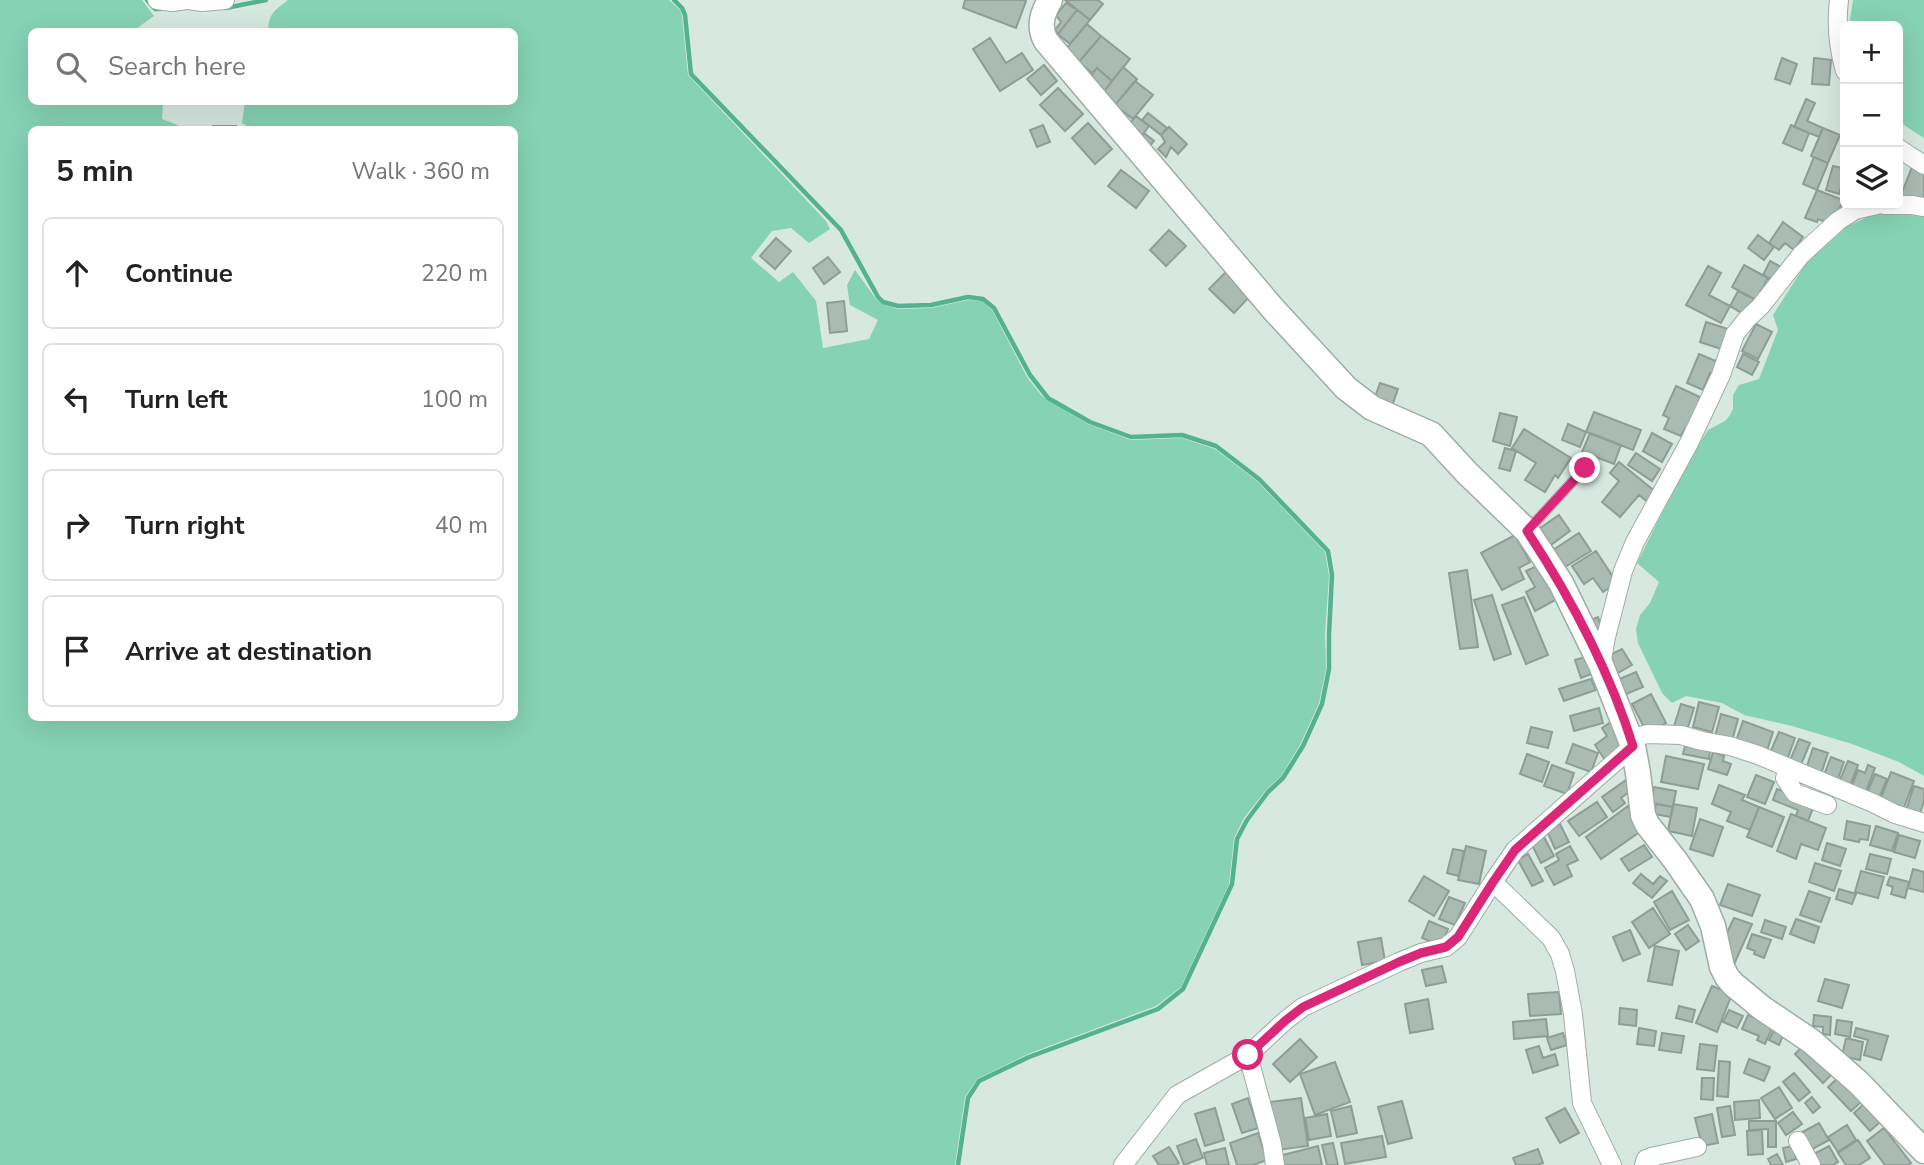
<!DOCTYPE html>
<html lang="en">
<head>
<meta charset="utf-8">
<style>
  body { margin:0; font-family:"Nunito Sans",sans-serif; background:#f6f6f6; color:#222 }
  .controls { position:absolute; right:21px; top:21px; display:grid; overflow:hidden; border-radius:10px; box-shadow:0 7px 28px #0002 }
  .controls button { width:63px; height:63px; display:grid; place-items:center; padding:0; border:0; border-bottom:2px solid #e0e0e0; background:#fff; color:#222; font:35px sans-serif }
  .stop { position:absolute; width:21px; height:21px; margin:-16px; border:5px solid #db2777; border-radius:50%; background:#fff }
  .stop.end { background:#db2777; border-color:#fff; box-shadow:0 2px 7px #0008 }
  .list { margin:0; padding:0; list-style:none }
  h2 { display:flex; justify-content:space-between; align-items:center; height:91px; margin:0; padding:0 28px; font-size:30px }
  h2 small { font-size:23px; font-weight:400; color:#767676 }
  .list li { display:grid; grid-template-columns:46px 1fr auto; gap:21px; align-items:center; box-sizing:border-box; height:112px; margin:0 14px 14px; padding:0 14px; border:2px solid #e0e0e0; border-radius:10px }
  .list b { display:block; font-size:26px; white-space:nowrap }
  .list em { font-size:23px; font-style:normal; color:#767676 }
  .icon { flex:none; width:38px; height:38px; fill:none; stroke:currentColor; stroke-width:2; stroke-linecap:round; stroke-linejoin:round }
  .map { position:relative; flex:none; width:1924px; height:1165px; overflow:hidden }
  .search { position:absolute; background:#fff; box-shadow:0 7px 28px #0002; left:28px; top:28px; width:490px; height:77px; display:flex; align-items:center; gap:18px; box-sizing:border-box; padding:0 24px; border-radius:10px; color:#767676; font-size:26px }
  .panel { position:absolute; background:#fff; box-shadow:0 7px 28px #0002; left:28px; top:126px; width:490px; height:595px; border-radius:10px }
  .map>svg:first-child { display:block }
</style>
</head>
<body>
<div class="map">
<svg width="1924" height="1165" viewBox="0 0 1924 1165">
  <rect width="100%" height="100%" fill="#d7e8e1"/>
  <path fill="#86d2b4" d="M0,0H142L154,16L133,31L32,32V102H163L162,119L188,129L32,130V718H514V130L251,129L242,123L245,102H514V32L268,31C269,13 274,11 288,0H669L680,10L682,16L688,75L826,221L830,229L809,243L791,228L772,231L751,258L779,282L793,272L816,301L823,348L869,339L878,320L850,305L847,285L855,270L876,299L882,304L897,309L931,308L968,300L982,301L992,310L1027,377L1041,395L1047,400L1088,424L1131,440L1182,438L1215,449L1257,481L1325,552L1329,576L1325,634L1326,669L1319,703L1300,745L1281,776L1266,790L1244,818L1234,838L1229,884L1181,987L1156,1006L1028,1054L977,1079L965,1097L955,1165H0Z
    M1853,0H1924V138L1898,121V26H1849Z
    M1883,210L1924,213V776L1899,762L1852,744L1792,726L1744,715L1722,703L1686,696L1672,703L1662,693L1638,643L1636,629L1640,615L1650,603L1659,582L1637,563L1688,461L1708,430L1725,421L1730,415L1733,409V395L1739,385L1759,379L1778,330L1773,315L1808,260L1848,226Z"/>
  <g fill="none" stroke-linecap="round" stroke-linejoin="round">
    <path stroke="#54b191" stroke-width="4.5" d="M147,0L155,9H161
      M674,0L682,8L685,15L691,74L841,230L878,297L883,302L898,306L931,305L968,297L983,299L994,308L1030,375L1048,398L1090,422L1131,437L1182,435L1216,446L1259,479L1328,551L1332,575L1329,634V669L1322,704L1303,746L1283,778L1268,792L1247,820L1237,839L1232,884L1183,989L1158,1009L1029,1057L979,1081L968,1098L958,1165
      M226,8L266,0"/>
  </g>
  <path fill="#aabbb3" stroke="#8e9e97" stroke-width="2" d="M965,0H1023L1026,1L1016,28L963,8Z
    M1065,0H1098L1103,4L1090,20Z
    M1066,3L1077,10L1058,34L1055,30L1061,22L1056,15Z
    M1077,10L1090,20L1070,44L1058,34Z
    M1087,24L1101,36L1079,62L1064,51Z
    M1101,36L1130,59L1112,81L1097,68L1092,73L1079,62Z
    M990,38L1006,63L1022,53L1033,70L1000,91L973,49Z
    M1782,58L1797,64L1790,84L1775,79Z
    M1814,58L1831,60L1829,85L1812,84Z
    M1044,65L1057,81L1041,95L1027,79Z
    M1123,67L1137,79L1115,105L1102,94Z
    M1097,68L1112,81L1102,94L1086,81Z
    M1135,81L1153,95L1133,119L1115,105Z
    M1058,88L1083,114L1065,131L1040,105Z
    M1806,99L1815,103L1807,121L1823,128L1819,137L1794,127Z
    M1148,113L1167,128L1161,135L1142,120Z
    M1136,116L1149,126L1138,141L1124,130Z
    M1088,123L1112,149L1095,164L1072,138Z
    M1043,125L1050,142L1037,147L1030,130Z
    M1791,125L1809,133L1802,151L1783,143Z
    M213,126H236V130H213Z
    M1169,127L1187,144L1178,154L1171,147L1166,157L1158,149L1165,142L1161,135Z
    M1823,128L1840,135L1828,163L1811,156Z
    M1144,133L1154,141L1147,149L1138,141Z
    M1814,157L1828,163L1817,190L1803,184Z
    M1845,157V188L1841,187L1839,194L1826,190L1833,166L1842,168Z
    M1912,167L1924,171V204L1901,195Z
    M1121,170L1149,191L1136,208L1108,186Z
    M1817,190L1843,200L1833,225L1818,219L1817,222L1805,218Z
    M1783,222L1803,237L1794,250L1785,243L1779,250L1769,243Z
    M1169,230L1186,246L1166,266L1150,250Z
    M1758,235L1774,247L1764,260L1748,248Z
    M776,238L791,251L775,269L760,256Z
    M828,257L840,272L824,284L813,268Z
    M1770,261L1783,268L1776,282L1763,275Z
    M1744,265L1768,278L1756,300L1732,287Z
    M1708,266L1721,273L1709,295L1730,306L1721,323L1686,305Z
    M1227,271L1251,295L1234,313L1209,289Z
    M1738,291L1756,300L1747,316L1730,306Z
    M844,301L847,331L830,333L827,303Z
    M1706,322L1731,330L1724,350L1700,342Z
    M1756,324L1772,332L1758,359L1742,351Z
    M1699,354L1723,364L1717,376L1710,373L1703,390L1687,383Z
    M1743,354L1759,362L1752,375L1737,367Z
    M1380,383L1398,389L1392,406L1374,400Z
    M1676,386L1704,399L1689,430L1685,428L1681,436L1664,429L1669,418L1663,415Z
    M1594,412L1641,430L1633,450L1586,432Z
    M1500,413L1517,417L1510,446L1493,441Z
    M1568,424L1586,432L1580,447L1562,440Z
    M1524,429L1571,458L1558,478L1555,475L1545,492L1525,480L1536,463L1512,448Z
    M1590,433L1621,445L1614,464L1582,452Z
    M1652,433L1672,444L1662,462L1643,451Z
    M1505,448L1516,451L1510,471L1499,468Z
    M1636,453L1660,469L1652,481L1628,465Z
    M1619,462L1657,493L1649,503L1639,495L1620,517L1602,502L1619,481L1610,473Z
    M1559,515L1570,531L1548,547L1536,531Z
    M1579,533L1591,551L1565,567L1553,550Z
    M1515,535L1530,562L1519,568L1524,579L1502,590L1481,553Z
    M1596,551L1617,583L1603,592L1593,578L1584,584L1572,566Z
    M1539,565L1557,599L1535,611L1526,592L1535,587L1526,571Z
    M1467,570L1478,647L1460,649L1449,573Z
    M1492,595L1511,654L1494,660L1474,600Z
    M1524,597L1548,655L1526,664L1502,605Z
    M1598,617L1604,636L1595,639L1588,621Z
    M1622,649L1632,665L1618,673L1608,656Z
    M1589,656L1594,673L1581,678L1575,660Z
    M1636,672L1643,687L1624,695L1617,680Z
    M1591,679L1596,690L1564,701L1559,689Z
    M1651,694L1666,723L1647,733L1632,704Z
    M1699,702L1719,707L1712,732L1693,727Z
    M1681,704L1694,708L1687,730L1674,726Z
    M1599,708L1603,723L1574,731L1570,716Z
    M1721,714L1738,719L1732,741L1715,736Z
    M1743,721L1773,732L1766,754L1735,744Z
    M1611,722L1627,746L1605,760L1595,745L1607,736L1602,728Z
    M1531,727L1552,732L1548,748L1527,743Z
    M1779,732L1795,738L1787,760L1770,753Z
    M1799,739L1810,743L1800,767L1789,763Z
    M1573,744L1598,753L1591,772L1566,763Z
    M1685,746L1710,751L1709,759L1683,754Z
    M1813,748L1828,753L1821,774L1806,769Z
    M1713,752L1724,756L1723,761L1731,764L1727,775L1708,769Z
    M1527,754L1549,762L1542,782L1520,774Z
    M1666,756L1704,764L1698,789L1661,782Z
    M1831,757L1844,762L1836,784L1822,780Z
    M1848,761L1858,765L1850,786L1839,782Z
    M1552,765L1574,773L1567,794L1544,786Z
    M1868,765L1875,768L1866,791H1850L1858,770L1865,773Z
    M1891,772L1914,781L1903,810L1880,801Z
    M1875,774L1887,779L1878,800L1866,796Z
    M1756,775L1774,782L1765,804L1747,797Z
    M1626,780L1632,790L1621,798L1625,803L1613,812L1602,797Z
    M1719,785L1745,795L1742,800L1759,807L1750,830L1727,821L1731,812L1712,804Z
    M1914,786L1924,789V801L1919,817L1905,813Z
    M1654,787L1676,791L1673,807L1651,803Z
    M1777,789L1815,803L1808,821L1796,816L1798,810L1773,800Z
    M1597,802L1607,817L1579,836L1568,821Z
    M1656,804L1673,807L1671,817L1654,814Z
    M1673,804L1697,808L1692,836L1668,831Z
    M1628,806L1644,829L1601,859L1586,837Z
    M1759,807L1784,817L1772,847L1747,837Z
    M1791,814L1826,828L1818,850L1801,844L1796,859L1777,851Z
    M1700,819L1723,827L1713,856L1690,849Z
    M1847,821L1870,826L1868,840L1860,839L1859,842L1844,839Z
    M1560,824L1569,842L1555,849L1547,831Z
    M1876,826L1898,833L1892,851L1870,845Z
    M1543,835L1554,856L1541,863L1530,841Z
    M1899,835L1920,841L1915,858L1894,852Z
    M1827,843L1846,849L1840,866L1822,860Z
    M1644,845L1652,857L1629,871L1621,859Z
    M1466,846L1486,851L1479,884L1458,880Z
    M1570,846L1578,860L1567,865L1572,876L1554,885L1545,868L1559,860L1556,854Z
    M1453,849L1464,851L1459,876L1447,873Z
    M1528,854L1543,881L1532,886L1518,860Z
    M1870,854L1891,859L1887,874L1866,869Z
    M1815,863L1841,871L1834,891L1809,882Z
    M1913,869L1924,872V892L1908,888Z
    M1861,871L1884,877L1878,898L1855,892Z
    M1641,874L1653,884L1660,876L1667,881L1652,898L1633,883Z
    M1424,876L1449,891L1434,916L1409,901Z
    M1890,877L1909,882L1905,898L1891,894L1893,887L1887,885Z
    M1728,884L1760,895L1752,916L1720,905Z
    M1839,889L1856,894L1852,904L1836,899Z
    M1672,891L1689,920L1670,930L1654,902Z
    M1809,891L1830,898L1821,922L1800,915Z
    M1449,897L1465,903L1455,925L1439,919Z
    M1653,908L1670,934L1649,948L1632,922Z
    M1734,918L1752,924L1731,971L1725,937Z
    M1796,919L1819,927L1814,943L1790,934Z
    M1765,920L1786,927L1782,939L1761,932Z
    M1429,921L1448,929L1441,946L1422,938Z
    M1688,925L1699,941L1686,950L1675,934Z
    M1630,930L1640,954L1623,961L1613,937Z
    M1752,934L1771,940L1764,958L1754,954L1755,951L1747,948Z
    M1381,938L1385,961L1362,965L1358,942Z
    M1655,946L1679,951L1672,985L1648,981Z
    M1442,966L1446,982L1426,986L1422,970Z
    M1825,979L1849,985L1842,1008L1818,1001Z
    M1712,986L1732,994L1717,1032L1696,1023Z
    M1559,992L1561,1014L1530,1016L1528,994Z
    M1428,999L1433,1029L1410,1033L1405,1004Z
    M1679,1006L1695,1010L1692,1022L1676,1018Z
    M1620,1008L1637,1010L1636,1026L1619,1024Z
    M1729,1010L1743,1016L1737,1028L1723,1022Z
    M1748,1015L1773,1026L1765,1044L1757,1040L1759,1036L1742,1029Z
    M1814,1015L1831,1017L1830,1035L1823,1034V1027L1813,1026Z
    M1546,1019L1548,1036L1514,1039L1513,1022Z
    M1837,1020L1852,1022L1850,1037L1835,1034Z
    M1777,1024L1786,1029L1779,1045L1769,1040Z
    M1639,1028L1656,1031L1654,1046L1637,1044Z
    M1856,1028L1888,1036L1881,1060L1864,1055L1868,1040L1854,1036Z
    M1563,1033L1567,1045L1551,1050L1547,1038Z
    M1662,1033L1684,1036L1681,1053L1659,1050Z
    M1846,1038L1863,1042L1860,1060L1842,1056Z
    M1300,1039L1317,1057L1290,1082L1273,1064Z
    M1700,1044L1717,1046L1714,1071L1697,1069Z
    M1804,1045L1833,1073L1823,1083L1795,1054Z
    M1539,1046L1543,1058L1555,1054L1558,1065L1533,1073L1526,1050Z
    M1749,1059L1770,1067L1764,1081L1744,1073Z
    M1719,1061L1730,1062L1728,1097L1717,1096Z
    M1335,1062L1350,1102L1315,1115L1300,1074Z
    M1794,1073L1810,1092L1799,1101L1783,1082Z
    M1702,1078H1714L1713,1100L1701,1099Z
    M1838,1078L1861,1102L1851,1111L1828,1087Z
    M1779,1087L1792,1108L1775,1119L1761,1098Z
    M1812,1097L1820,1107L1813,1113L1805,1103Z
    M1248,1098L1258,1128L1242,1133L1232,1104Z
    M1301,1098L1308,1146L1277,1150L1270,1102Z
    M1759,1100L1760,1118L1735,1120L1734,1102Z
    M1402,1101L1412,1138L1388,1144L1378,1107Z
    M1864,1104L1880,1122L1870,1131L1854,1113Z
    M1351,1106L1357,1133L1337,1137L1331,1111Z
    M1730,1106L1735,1135L1722,1137L1717,1108Z
    M1215,1108L1224,1140L1205,1146L1195,1114Z
    M1565,1108L1579,1133L1560,1143L1546,1118Z
    M1793,1112L1802,1124L1786,1135L1778,1123Z
    M1327,1114L1331,1136L1309,1140L1305,1118Z
    M1712,1114L1718,1143L1702,1146L1695,1118Z
    M1749,1121H1776V1147H1768V1129L1749,1130Z
    M1819,1123L1829,1140L1807,1152L1797,1135Z
    M1847,1125L1856,1140L1838,1152L1828,1137Z
    M1884,1128L1911,1163L1908,1165H1885L1867,1141Z
    M1762,1130L1763,1154L1748,1155L1747,1131Z
    M1258,1133L1267,1160L1253,1165H1237L1230,1143Z
    M1382,1136L1386,1157L1345,1164L1341,1143Z
    M1196,1139L1203,1158L1184,1165L1177,1146Z
    M1858,1140L1870,1158L1859,1165H1846L1838,1153Z
    M1333,1143L1338,1165H1327L1322,1145Z
    M1318,1146L1322,1165H1281L1279,1156Z
    M1793,1146L1796,1159L1786,1162L1783,1148Z
    M1829,1146L1838,1162L1833,1165H1817L1812,1155Z
    M1169,1147L1179,1163L1176,1165H1159L1153,1156Z
    M1225,1148L1229,1165H1207L1204,1153Z
    M1538,1149L1543,1163L1537,1165H1516L1513,1158Z
    M1777,1154L1783,1165H1771L1768,1159Z"/>
  <g fill="none" stroke-linecap="round" stroke-linejoin="round">
    <defs>
      <path id="lane" d="M1528,530L1585,468"/>
      <path id="street" d="M157,0L172,2L186,0
        M189,0L202,2L225,0
        M1839,0C1836,25 1838,47 1845,71
        M1898,148L1924,165
        M1884,205H1912L1924,207
        M1601,665L1606,637L1623,571L1635,542L1689,443L1721,375L1735,334L1747,319L1760,307L1801,255L1838,221L1855,210L1877,205
        M1631,739L1647,734L1681,735L1702,741L1730,746L1758,755L1873,803L1895,814L1924,823
        M1788,768L1785,778L1795,793L1827,805
        M1493,882L1551,938L1560,954L1565,971L1573,1014L1582,1103L1612,1165
        M1248,1055L1272,1144L1275,1165
        M1798,1141L1811,1165
        M1123,1165L1177,1095L1248,1055L1286,1020L1303,1007L1399,962L1421,953L1446,947L1458,937L1493,882L1515,850L1633,746
        M1644,1165L1646,1159L1651,1157L1697,1147"/>
      <path id="secondary" d="M1050,0C1042,14 1038,27 1046,41L1274,310L1346,388L1372,408L1431,434L1467,473L1527,531L1561,583L1601,665L1633,746L1638,773L1643,815L1647,824L1675,860L1702,899L1713,926L1722,967L1727,977L1733,984L1762,1008L1811,1041L1859,1083L1924,1151"/>
    </defs>
    <use href="#lane" stroke="#9dada6" stroke-width="11"/>
    <use href="#street" stroke="#9dada6" stroke-width="20"/>
    <use href="#secondary" stroke="#9dada6" stroke-width="27"/>
    <use href="#lane" stroke="#fff" stroke-width="9"/>
    <use href="#street" stroke="#fff" stroke-width="18"/>
    <use href="#secondary" stroke="#fff" stroke-width="24"/>
  </g>
  <g fill="none" stroke-linecap="round" stroke-linejoin="round">
    <path stroke="#db2777" stroke-width="9" d="M1248,1055L1286,1020L1303,1007L1399,962L1421,953L1446,947L1458,937L1493,882L1515,850L1633,746C1609,669 1571,598 1527,531L1585,468"/>
  </g>
</svg>
<div class="controls">
<button>+</button>
<button>−</button>
<button><svg class="icon" aria-label="layers" viewBox="0 0 24 24"><path d="M12 4l9 5-9 5-9-5zM3 14l9 5 9-5"/></svg></button>
</div>
<div class="stop" style="left:1248px;top:1055px"></div>
<div class="stop end" style="left:1585px;top:468px"></div>
<div class="search"><svg class="icon" aria-label="search" viewBox="0 0 24 24"><circle cx="10" cy="10" r="6"/><path d="M15 15l6 6"/></svg>Search here</div>
<section class="panel">
<h2>5 min<small>Walk · 360 m</small></h2>
<ul class="list">
<li><svg class="icon" aria-label="ahead" viewBox="0 0 24 24"><path d="M12 20V5M6 11l6-6 6 6"/></svg><div><b>Continue</b></div><em>220 m</em></li>
<li><svg class="icon" aria-label="left" viewBox="0 0 24 24"><path d="M17 20v-9H6M10 6l-5 5 5 5"/></svg><div><b>Turn left</b></div><em>100 m</em></li>
<li><svg class="icon" aria-label="right" viewBox="0 0 24 24"><path d="M7 20v-9h11M14 6l5 5-5 5"/></svg><div><b>Turn right</b></div><em>40 m</em></li>
<li><svg class="icon" aria-label="arrive" viewBox="0 0 24 24"><path d="M6 21V4h12l-3 4 3 4H6"/></svg><div><b>Arrive at destination</b></div></li>
</ul>
</section>
</div>
</body>
</html>
